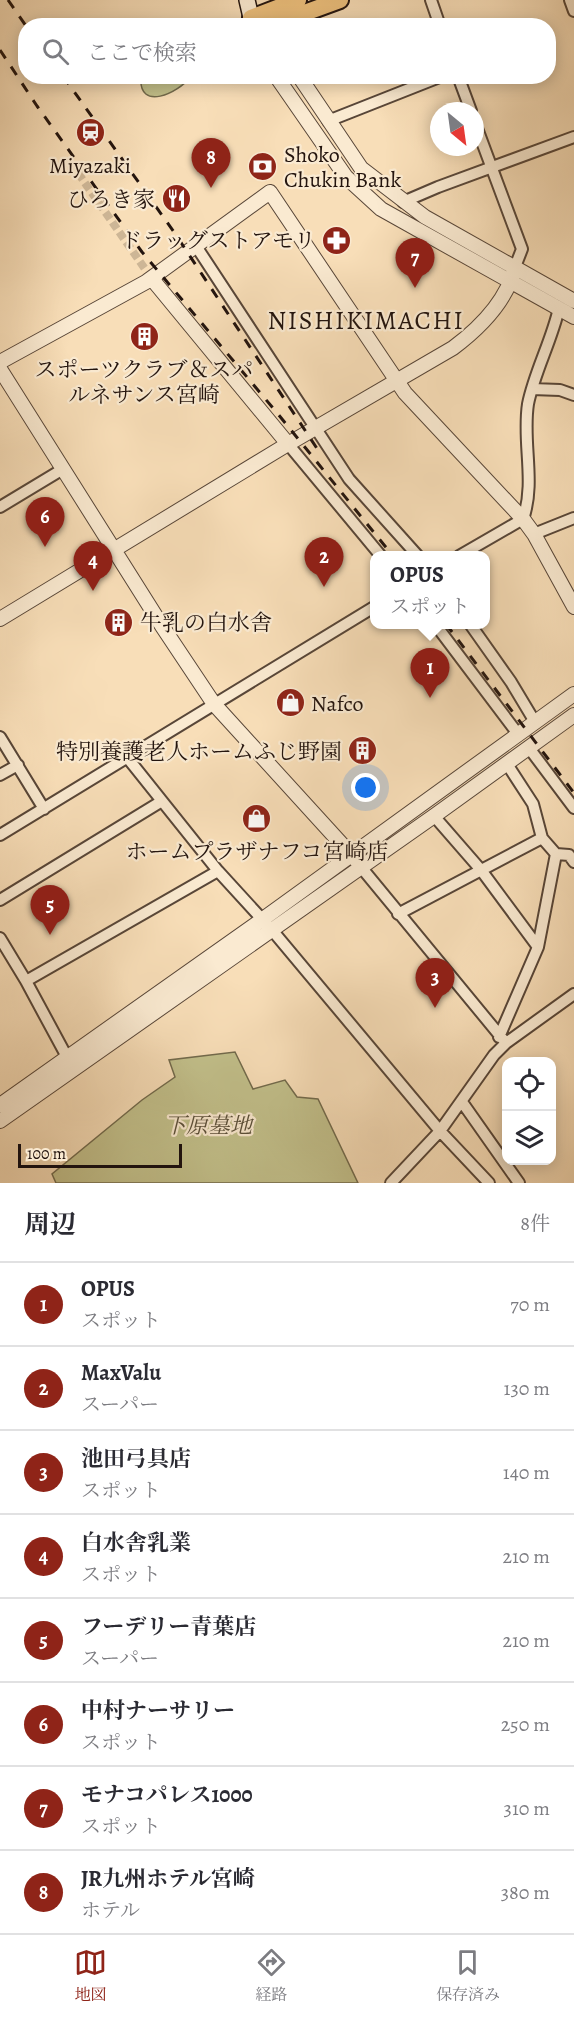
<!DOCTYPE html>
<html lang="ja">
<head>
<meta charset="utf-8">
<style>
  body { margin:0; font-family:Alegreya,"Noto Serif JP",serif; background:#f2f2f3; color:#2b2b33 }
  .controls { position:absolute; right:18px; bottom:18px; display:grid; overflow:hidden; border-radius:12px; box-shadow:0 3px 15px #0003 }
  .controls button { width:54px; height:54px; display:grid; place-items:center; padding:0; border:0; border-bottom:2px solid #e1e1e2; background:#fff; color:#2b2b33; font:30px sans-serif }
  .compass { position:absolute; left:430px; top:102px; width:54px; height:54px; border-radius:50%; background:#fff; box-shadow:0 3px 15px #0003; rotate:151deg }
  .scale { position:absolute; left:18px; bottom:15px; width:164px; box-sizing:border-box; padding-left:6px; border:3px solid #23140e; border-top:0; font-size:16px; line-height:21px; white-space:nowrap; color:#23140e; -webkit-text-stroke:4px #faead1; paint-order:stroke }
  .you { position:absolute; left:366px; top:788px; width:21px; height:21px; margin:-15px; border:4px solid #fff; border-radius:50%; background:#1a73e8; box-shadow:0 0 0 9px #1a73e833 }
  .badge { display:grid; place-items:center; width:39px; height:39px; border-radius:50%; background:#8f2418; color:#fff; font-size:20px; font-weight:700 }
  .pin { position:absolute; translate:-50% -50px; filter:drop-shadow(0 2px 3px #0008) }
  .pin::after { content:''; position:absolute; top:32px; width:21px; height:18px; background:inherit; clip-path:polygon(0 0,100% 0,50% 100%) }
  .popup { position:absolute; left:370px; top:551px; width:120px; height:78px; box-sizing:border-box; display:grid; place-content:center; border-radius:12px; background:#fff; filter:drop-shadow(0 2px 4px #0005); font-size:20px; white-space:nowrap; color:#7c7c81 }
  .popup b { font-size:22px; color:#2b2b33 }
  .popup::after { content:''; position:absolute; left:50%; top:100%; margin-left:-12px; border:12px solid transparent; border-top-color:#fff }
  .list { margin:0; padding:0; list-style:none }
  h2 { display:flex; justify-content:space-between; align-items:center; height:78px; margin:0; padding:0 24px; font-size:26px }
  h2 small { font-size:20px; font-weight:400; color:#7c7c81 }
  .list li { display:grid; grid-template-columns:39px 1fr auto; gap:18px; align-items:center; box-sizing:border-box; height:84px; padding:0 24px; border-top:2px solid #e1e1e2 }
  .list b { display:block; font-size:22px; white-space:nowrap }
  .list p { margin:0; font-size:20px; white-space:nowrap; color:#7c7c81 }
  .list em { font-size:20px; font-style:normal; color:#7c7c81 }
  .icon { flex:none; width:33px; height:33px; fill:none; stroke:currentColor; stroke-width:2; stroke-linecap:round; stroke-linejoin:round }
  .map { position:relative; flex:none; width:574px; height:1183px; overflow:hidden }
  .search { position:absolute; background:#fff; box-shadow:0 3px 15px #0003; left:18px; right:18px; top:18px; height:66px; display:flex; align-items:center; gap:15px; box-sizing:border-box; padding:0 21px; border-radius:24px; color:#7c7c81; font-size:22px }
  .sheet { height:750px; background:#fff }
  nav { display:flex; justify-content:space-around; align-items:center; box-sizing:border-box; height:84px; border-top:2px solid #e1e1e2; background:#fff; font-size:16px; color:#7c7c81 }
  nav a { display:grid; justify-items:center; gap:3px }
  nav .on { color:#8f2418 }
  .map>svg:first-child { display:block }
</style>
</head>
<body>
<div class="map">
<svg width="574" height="1183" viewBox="0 0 574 1183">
  <rect width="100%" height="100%" fill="#f8deb8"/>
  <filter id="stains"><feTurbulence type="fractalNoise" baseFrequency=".00333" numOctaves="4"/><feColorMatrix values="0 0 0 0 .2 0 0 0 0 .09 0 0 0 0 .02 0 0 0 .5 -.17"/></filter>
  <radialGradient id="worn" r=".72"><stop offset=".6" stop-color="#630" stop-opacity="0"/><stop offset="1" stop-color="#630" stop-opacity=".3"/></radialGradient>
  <path fill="#c2c08b" stroke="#726a4c" stroke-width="1.5" d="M141,77V76L190,77C179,93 138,112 141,77Z
    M235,1052L253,1089L285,1080L297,1097L318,1099L358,1183H56L52,1174L142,1100L175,1077L169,1060Z"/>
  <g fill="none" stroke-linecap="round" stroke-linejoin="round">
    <path stroke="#cdb696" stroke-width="8" stroke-dasharray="8 4" stroke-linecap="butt" d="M78,173L152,279"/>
    <defs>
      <path id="minor" d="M431,0L440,26
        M570,0L574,11
        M458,76L471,111
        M328,121L442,76
        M475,123L522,249L515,267
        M403,202L438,187L574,137
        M196,246L349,479L418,556
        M532,389L560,390L574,395
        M288,444L381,556
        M0,507L63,469
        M534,534L574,518
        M459,556L523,519C536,482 522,442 528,404C534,373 552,340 559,308
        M435,624L518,734
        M470,624L511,682L535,722
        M0,737L44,809
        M529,748L574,808
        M126,756L218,871L272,930L440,1131L489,1183
        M507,764L533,804L542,838L556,854L569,855L574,862
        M0,775L18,765
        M434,816L481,870L538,947
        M0,835L374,607
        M361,867L506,1043
        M0,900L162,801
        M398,914L542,838
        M0,938L26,981L67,1057
        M26,981L218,871
        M499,1037L538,947L556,854
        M462,1102L519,1183
        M391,1183L440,1131L494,1055L506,1043L574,994"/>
      <path id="tertiary" d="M276,76L346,177L381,209L574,317
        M299,76L361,168L425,217L574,301
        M152,279L288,444
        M0,362L146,282L270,192L405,393L523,519L534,534L574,607
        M0,369L162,626L214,704L357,861
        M0,619L288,444L453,348C481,327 507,301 515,267
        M0,1105L263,919L574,694
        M0,1121L434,816L574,715"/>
      <path id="secondary" d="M247,0L253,26"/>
      <path id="primary" d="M251,18L298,0
        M269,26L340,0"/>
    </defs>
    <use href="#minor" stroke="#584638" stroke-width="14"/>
    <use href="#tertiary" stroke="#584638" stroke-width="16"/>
    <use href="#secondary" stroke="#23140e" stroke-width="18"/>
    <use href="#primary" stroke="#23140e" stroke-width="20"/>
    <use href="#minor" stroke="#faead1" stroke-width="10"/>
    <use href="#tertiary" stroke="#faead1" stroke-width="14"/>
    <use href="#secondary" stroke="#faead1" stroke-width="15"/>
    <use href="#primary" stroke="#ecbf7c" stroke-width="16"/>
    <path stroke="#23140e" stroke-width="3" stroke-dasharray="10 10" stroke-linecap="butt" d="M8,0L26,26
      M0,50L37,106L142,252L278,414L393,556
      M63,76L174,232L320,453
      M446,624L574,793"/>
  </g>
  <defs>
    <symbol id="station-disc" viewBox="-11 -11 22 22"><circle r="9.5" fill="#8f2418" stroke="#faead1"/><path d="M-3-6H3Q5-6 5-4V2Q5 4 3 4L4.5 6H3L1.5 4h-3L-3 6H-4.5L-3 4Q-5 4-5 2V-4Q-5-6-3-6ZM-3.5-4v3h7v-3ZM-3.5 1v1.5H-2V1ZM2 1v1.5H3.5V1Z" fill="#fff"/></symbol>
    <symbol id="bank-disc" viewBox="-11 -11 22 22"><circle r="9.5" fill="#8f2418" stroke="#faead1"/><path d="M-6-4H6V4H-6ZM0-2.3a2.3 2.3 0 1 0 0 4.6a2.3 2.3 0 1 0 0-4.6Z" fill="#fff"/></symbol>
    <symbol id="restaurant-disc" viewBox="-11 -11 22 22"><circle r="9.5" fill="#8f2418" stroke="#faead1"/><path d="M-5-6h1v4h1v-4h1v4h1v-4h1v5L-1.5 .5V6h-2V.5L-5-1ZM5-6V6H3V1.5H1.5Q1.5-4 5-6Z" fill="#fff"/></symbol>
    <symbol id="pharmacy-disc" viewBox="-11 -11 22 22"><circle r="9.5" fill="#8f2418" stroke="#faead1"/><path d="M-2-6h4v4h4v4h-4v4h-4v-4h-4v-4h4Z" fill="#fff"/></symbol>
    <symbol id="building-disc" viewBox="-11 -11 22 22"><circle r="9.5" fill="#8f2418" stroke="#faead1"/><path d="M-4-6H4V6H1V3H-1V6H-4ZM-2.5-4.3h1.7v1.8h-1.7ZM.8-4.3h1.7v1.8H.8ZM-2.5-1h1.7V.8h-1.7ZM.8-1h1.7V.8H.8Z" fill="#fff"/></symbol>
    <symbol id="shop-disc" viewBox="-11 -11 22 22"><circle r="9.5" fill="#8f2418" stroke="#faead1"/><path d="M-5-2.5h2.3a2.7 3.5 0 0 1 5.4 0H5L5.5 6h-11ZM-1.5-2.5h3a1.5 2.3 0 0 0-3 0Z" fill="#fff"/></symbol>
  </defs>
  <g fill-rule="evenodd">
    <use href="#station-disc" x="74" y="116" width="33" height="33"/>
    <use href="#bank-disc" x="246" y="150" width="33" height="33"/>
    <use href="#restaurant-disc" x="160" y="182" width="33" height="33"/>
    <use href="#pharmacy-disc" x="320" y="224" width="33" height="33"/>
    <use href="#building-disc" x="128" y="320" width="33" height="33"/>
    <use href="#building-disc" x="102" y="606" width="33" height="33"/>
    <use href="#shop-disc" x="274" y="686" width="33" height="33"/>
    <use href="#building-disc" x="346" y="734" width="33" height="33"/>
    <use href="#shop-disc" x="240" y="802" width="33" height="33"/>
  </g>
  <g text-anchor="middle" stroke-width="4.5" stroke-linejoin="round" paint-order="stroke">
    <g font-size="22" fill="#23140e" stroke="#faead1" text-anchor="start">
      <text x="284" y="162">Shoko<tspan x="284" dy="25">Chukin Bank</tspan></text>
      <text x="90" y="173" text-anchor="middle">Miyazaki</text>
      <text x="155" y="207" text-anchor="end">ひろき家</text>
      <text x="316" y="248" text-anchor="end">ドラッグストアモリ</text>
      <text x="144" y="377" text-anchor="middle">スポーツクラブ＆スパ<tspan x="144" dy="25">ルネサンス宮崎</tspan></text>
      <text x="140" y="630">牛乳の白水舎</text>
      <text x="311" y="711">Nafco</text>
      <text x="342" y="759" text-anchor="end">特別養護老人ホームふじ野園</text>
      <text x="257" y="859" text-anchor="middle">ホームプラザナフコ宮崎店</text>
    </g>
    <g font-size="22" font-style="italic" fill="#5b503a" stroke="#faead1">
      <text x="208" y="1133">下原墓地</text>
    </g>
    <g font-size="26" letter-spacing="1.5" fill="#23140e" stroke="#faead1">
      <text x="366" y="329">NISHIKIMACHI</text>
    </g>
  </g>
  <rect width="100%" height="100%" filter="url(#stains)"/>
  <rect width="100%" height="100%" fill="url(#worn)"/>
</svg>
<div class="controls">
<button><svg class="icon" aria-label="locate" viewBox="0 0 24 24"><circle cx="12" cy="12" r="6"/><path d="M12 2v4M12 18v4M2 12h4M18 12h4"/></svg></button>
<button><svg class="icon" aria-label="layers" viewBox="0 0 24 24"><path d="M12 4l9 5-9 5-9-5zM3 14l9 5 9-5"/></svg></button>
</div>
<svg class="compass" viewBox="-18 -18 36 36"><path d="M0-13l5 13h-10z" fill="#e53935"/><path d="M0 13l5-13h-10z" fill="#7c7c81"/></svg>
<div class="scale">100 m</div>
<div class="you"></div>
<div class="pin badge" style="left:430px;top:698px">1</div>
<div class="popup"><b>OPUS</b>スポット</div>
<div class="pin badge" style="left:324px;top:587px">2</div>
<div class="pin badge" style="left:435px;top:1008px">3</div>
<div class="pin badge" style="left:93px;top:591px">4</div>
<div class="pin badge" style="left:50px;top:935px">5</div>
<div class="pin badge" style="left:45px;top:547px">6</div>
<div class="pin badge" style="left:415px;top:288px">7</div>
<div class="pin badge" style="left:211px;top:188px">8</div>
<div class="search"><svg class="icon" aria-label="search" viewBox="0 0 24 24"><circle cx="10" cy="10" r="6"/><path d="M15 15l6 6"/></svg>ここで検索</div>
</div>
<section class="sheet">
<h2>周辺<small>8件</small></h2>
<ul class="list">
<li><span class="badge">1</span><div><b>OPUS</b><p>スポット</p></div><em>70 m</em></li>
<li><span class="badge">2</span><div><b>MaxValu</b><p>スーパー</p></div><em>130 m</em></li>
<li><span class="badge">3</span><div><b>池田弓具店</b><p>スポット</p></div><em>140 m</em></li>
<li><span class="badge">4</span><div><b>白水舎乳業</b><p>スポット</p></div><em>210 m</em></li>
<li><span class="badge">5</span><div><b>フーデリー青葉店</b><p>スーパー</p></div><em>210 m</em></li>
<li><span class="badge">6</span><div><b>中村ナーサリー</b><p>スポット</p></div><em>250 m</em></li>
<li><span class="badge">7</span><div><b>モナコパレス1000</b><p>スポット</p></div><em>310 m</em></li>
<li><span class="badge">8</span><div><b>JR九州ホテル宮崎</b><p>ホテル</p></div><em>380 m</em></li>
</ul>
</section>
<nav>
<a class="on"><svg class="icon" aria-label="map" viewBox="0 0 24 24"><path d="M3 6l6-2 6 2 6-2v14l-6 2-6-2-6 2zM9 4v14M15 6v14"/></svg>地図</a>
<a><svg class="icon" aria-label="directions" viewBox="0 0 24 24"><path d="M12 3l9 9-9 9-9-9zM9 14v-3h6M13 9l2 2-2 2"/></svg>経路</a>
<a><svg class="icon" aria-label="saved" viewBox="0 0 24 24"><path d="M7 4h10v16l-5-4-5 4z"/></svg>保存済み</a>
</nav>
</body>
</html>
